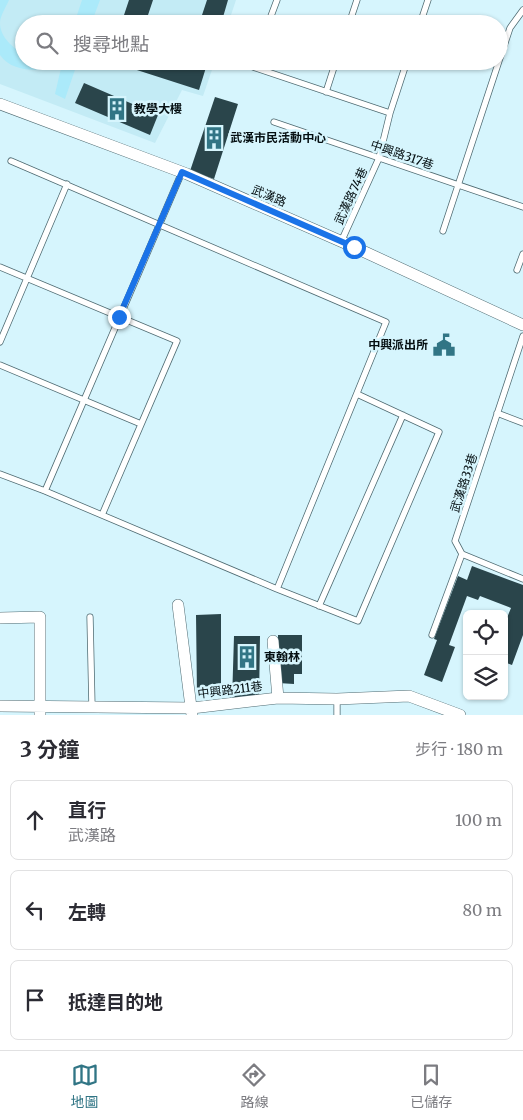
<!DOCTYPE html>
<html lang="zh-TW">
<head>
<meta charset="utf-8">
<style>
  body { margin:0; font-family:Merriweather,"Noto Sans TC",serif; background:#f2f2f3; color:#2b2b33 }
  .controls { position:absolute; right:15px; bottom:15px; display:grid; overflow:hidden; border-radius:8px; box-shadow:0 1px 4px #0004 }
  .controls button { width:45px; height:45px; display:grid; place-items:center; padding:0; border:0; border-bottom:1px solid #e1e1e2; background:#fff; color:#2b2b33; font:25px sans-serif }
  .stop { position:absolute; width:15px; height:15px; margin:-11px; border:4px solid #1a73e8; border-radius:50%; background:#fff }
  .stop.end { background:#1a73e8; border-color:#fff; box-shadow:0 1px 5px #0008 }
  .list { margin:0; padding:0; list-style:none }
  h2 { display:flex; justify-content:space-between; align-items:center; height:65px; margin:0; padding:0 20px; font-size:21px }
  h2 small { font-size:16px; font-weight:400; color:#7c7c81 }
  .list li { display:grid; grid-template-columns:32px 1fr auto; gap:15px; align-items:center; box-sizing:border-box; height:80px; margin:0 10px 10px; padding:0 10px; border:1px solid #e1e1e2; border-radius:8px }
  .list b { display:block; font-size:19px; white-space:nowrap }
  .list p { margin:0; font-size:16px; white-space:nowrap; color:#7c7c81 }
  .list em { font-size:16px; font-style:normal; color:#7c7c81 }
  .icon { flex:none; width:28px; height:28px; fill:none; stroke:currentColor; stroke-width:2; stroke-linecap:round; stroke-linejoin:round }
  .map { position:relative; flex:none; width:523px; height:715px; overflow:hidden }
  .search { position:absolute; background:#fff; box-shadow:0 1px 4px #0004; left:15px; right:15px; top:15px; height:55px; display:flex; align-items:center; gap:12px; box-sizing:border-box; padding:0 18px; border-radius:28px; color:#7c7c81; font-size:19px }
  .sheet { height:335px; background:#fff }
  nav { display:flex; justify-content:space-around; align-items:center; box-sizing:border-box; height:70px; border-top:1px solid #e1e1e2; background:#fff; font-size:14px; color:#7c7c81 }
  nav a { display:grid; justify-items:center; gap:2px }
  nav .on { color:#317585 }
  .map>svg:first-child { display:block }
</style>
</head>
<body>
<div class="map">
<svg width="523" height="715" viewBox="0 0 523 715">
  <rect width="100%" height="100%" fill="#d6f5fd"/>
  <path fill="#c3ebf5" d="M0,0H236L228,24H24V61H215L203,96L182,90L155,143L0,84Z"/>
  <path fill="#abeafa" d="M0,0H9C6,7 0,16 0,23C0,37 13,48 24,54V61H78L65,99L55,94L61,68C41,70 13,74 0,55Z
    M82,0H100L91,24H74Z"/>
  <path fill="#2a454b" d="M129,0H153L145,24H121Z
    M207,0H228L221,24H199Z
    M181,61L186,63V61H208L199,90L112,62Z
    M84,83L158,115L150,135L75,103Z
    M215,97L238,104L214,179L190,171Z
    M472,566L523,585V635L512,665L504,662V625L511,608L480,596L478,600L467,596L449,645L455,647L442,682L424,675L437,640L434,639L458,576L467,580Z
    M221,614V696H197L196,615Z
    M278,635H302V674H294V684L278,683Z
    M234,636H260L259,701H232Z"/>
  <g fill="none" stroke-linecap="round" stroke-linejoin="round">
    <defs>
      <path id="lane" d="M268,24L277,0
        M349,24L357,0
        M420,24L428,0
        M255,61L253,67L390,113
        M499,61L510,28L523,10
        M326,92L336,61
        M274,122L523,207
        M11,161L386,322L277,589L45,491
        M443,231L499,61
        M341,242L379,158L390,113L407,61
        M0,267L177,341L102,515
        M517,270L523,254
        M0,342L67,184
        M0,365L141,424
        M497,413L523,423
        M0,474L45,491L182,172
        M462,554L523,579
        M277,589L358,621L439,432L357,394
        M319,606L403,415
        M90,617L92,707
        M432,635L462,554L455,541L523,336
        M337,715V699"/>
      <path id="street" d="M0,104L187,174L354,247L523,325
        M178,605L192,715
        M0,618L40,617V715
        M273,641L278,698
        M0,706L192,708L278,698L337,699L409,696L460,715"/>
    </defs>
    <use href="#lane" stroke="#4f6b72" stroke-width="7"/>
    <use href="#street" stroke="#4f6b72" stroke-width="12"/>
    <use href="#lane" stroke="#fff" stroke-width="5.5"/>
    <use href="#street" stroke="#fff" stroke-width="11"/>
  </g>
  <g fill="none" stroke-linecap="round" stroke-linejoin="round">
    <path stroke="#1a73e8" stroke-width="6" d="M119,317L182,172L354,247"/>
  </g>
  <defs>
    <symbol id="building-bare" viewBox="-9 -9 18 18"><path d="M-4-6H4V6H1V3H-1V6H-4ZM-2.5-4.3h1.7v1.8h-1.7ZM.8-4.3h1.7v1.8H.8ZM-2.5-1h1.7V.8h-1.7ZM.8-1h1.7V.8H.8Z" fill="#317585" stroke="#d6f5fd" stroke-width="2.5" paint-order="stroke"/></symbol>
    <symbol id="civic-bare" viewBox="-9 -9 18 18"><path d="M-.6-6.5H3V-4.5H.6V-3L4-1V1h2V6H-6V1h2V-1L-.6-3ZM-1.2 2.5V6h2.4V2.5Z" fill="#317585" stroke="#d6f5fd" stroke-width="2.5" paint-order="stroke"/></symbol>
  </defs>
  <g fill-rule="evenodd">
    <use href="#building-bare" x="101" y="93" width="32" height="32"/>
    <use href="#building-bare" x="198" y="122" width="32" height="32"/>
    <use href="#civic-bare" x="428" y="329" width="32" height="32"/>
    <use href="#building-bare" x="231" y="641" width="32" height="32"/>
  </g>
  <g text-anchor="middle" stroke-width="5" stroke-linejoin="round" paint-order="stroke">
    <g font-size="12" font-weight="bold" fill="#050f12" stroke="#d6f5fd" text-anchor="start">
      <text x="134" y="113">教學大樓</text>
      <text x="230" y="142">武漢市民活動中心</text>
      <text x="428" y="349" text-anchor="end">中興派出所</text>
      <text x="264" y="661">東翰林</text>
    </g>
    <g font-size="12" fill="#050f12" stroke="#d6f5fd">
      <text transform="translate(402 155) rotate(19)" y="4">中興路317巷</text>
      <text transform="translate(269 196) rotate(23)" y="4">武漢路</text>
      <text transform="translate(351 196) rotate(-65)" y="4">武漢路74巷</text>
      <text transform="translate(464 483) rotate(-72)" y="4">武漢路33巷</text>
      <text transform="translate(230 690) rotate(-7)" y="4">中興路211巷</text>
    </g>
  </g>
</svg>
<div class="controls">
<button><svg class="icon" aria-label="locate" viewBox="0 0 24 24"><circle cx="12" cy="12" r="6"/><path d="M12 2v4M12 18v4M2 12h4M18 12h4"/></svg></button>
<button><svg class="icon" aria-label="layers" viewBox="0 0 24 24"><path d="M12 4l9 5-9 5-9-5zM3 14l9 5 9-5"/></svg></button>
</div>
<div class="stop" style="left:354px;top:247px"></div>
<div class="stop end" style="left:119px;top:317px"></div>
<div class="search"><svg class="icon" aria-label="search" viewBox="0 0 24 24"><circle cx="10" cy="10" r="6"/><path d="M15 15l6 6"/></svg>搜尋地點</div>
</div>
<section class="sheet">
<h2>3 分鐘<small>步行 · 180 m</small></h2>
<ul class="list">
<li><svg class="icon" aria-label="ahead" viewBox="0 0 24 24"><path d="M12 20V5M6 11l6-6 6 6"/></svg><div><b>直行</b><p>武漢路</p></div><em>100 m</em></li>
<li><svg class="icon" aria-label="left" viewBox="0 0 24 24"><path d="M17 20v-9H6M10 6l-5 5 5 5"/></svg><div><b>左轉</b></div><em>80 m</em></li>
<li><svg class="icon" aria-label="arrive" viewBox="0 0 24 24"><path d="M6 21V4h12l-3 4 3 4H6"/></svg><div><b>抵達目的地</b></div></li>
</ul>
</section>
<nav>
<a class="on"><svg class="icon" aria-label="map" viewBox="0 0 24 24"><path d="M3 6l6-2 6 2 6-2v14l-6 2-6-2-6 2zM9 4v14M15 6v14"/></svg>地圖</a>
<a><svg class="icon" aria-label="directions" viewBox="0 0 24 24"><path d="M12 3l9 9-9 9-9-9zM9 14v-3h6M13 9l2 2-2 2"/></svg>路線</a>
<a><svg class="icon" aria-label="saved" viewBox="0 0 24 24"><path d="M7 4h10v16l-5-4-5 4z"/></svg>已儲存</a>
</nav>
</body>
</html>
